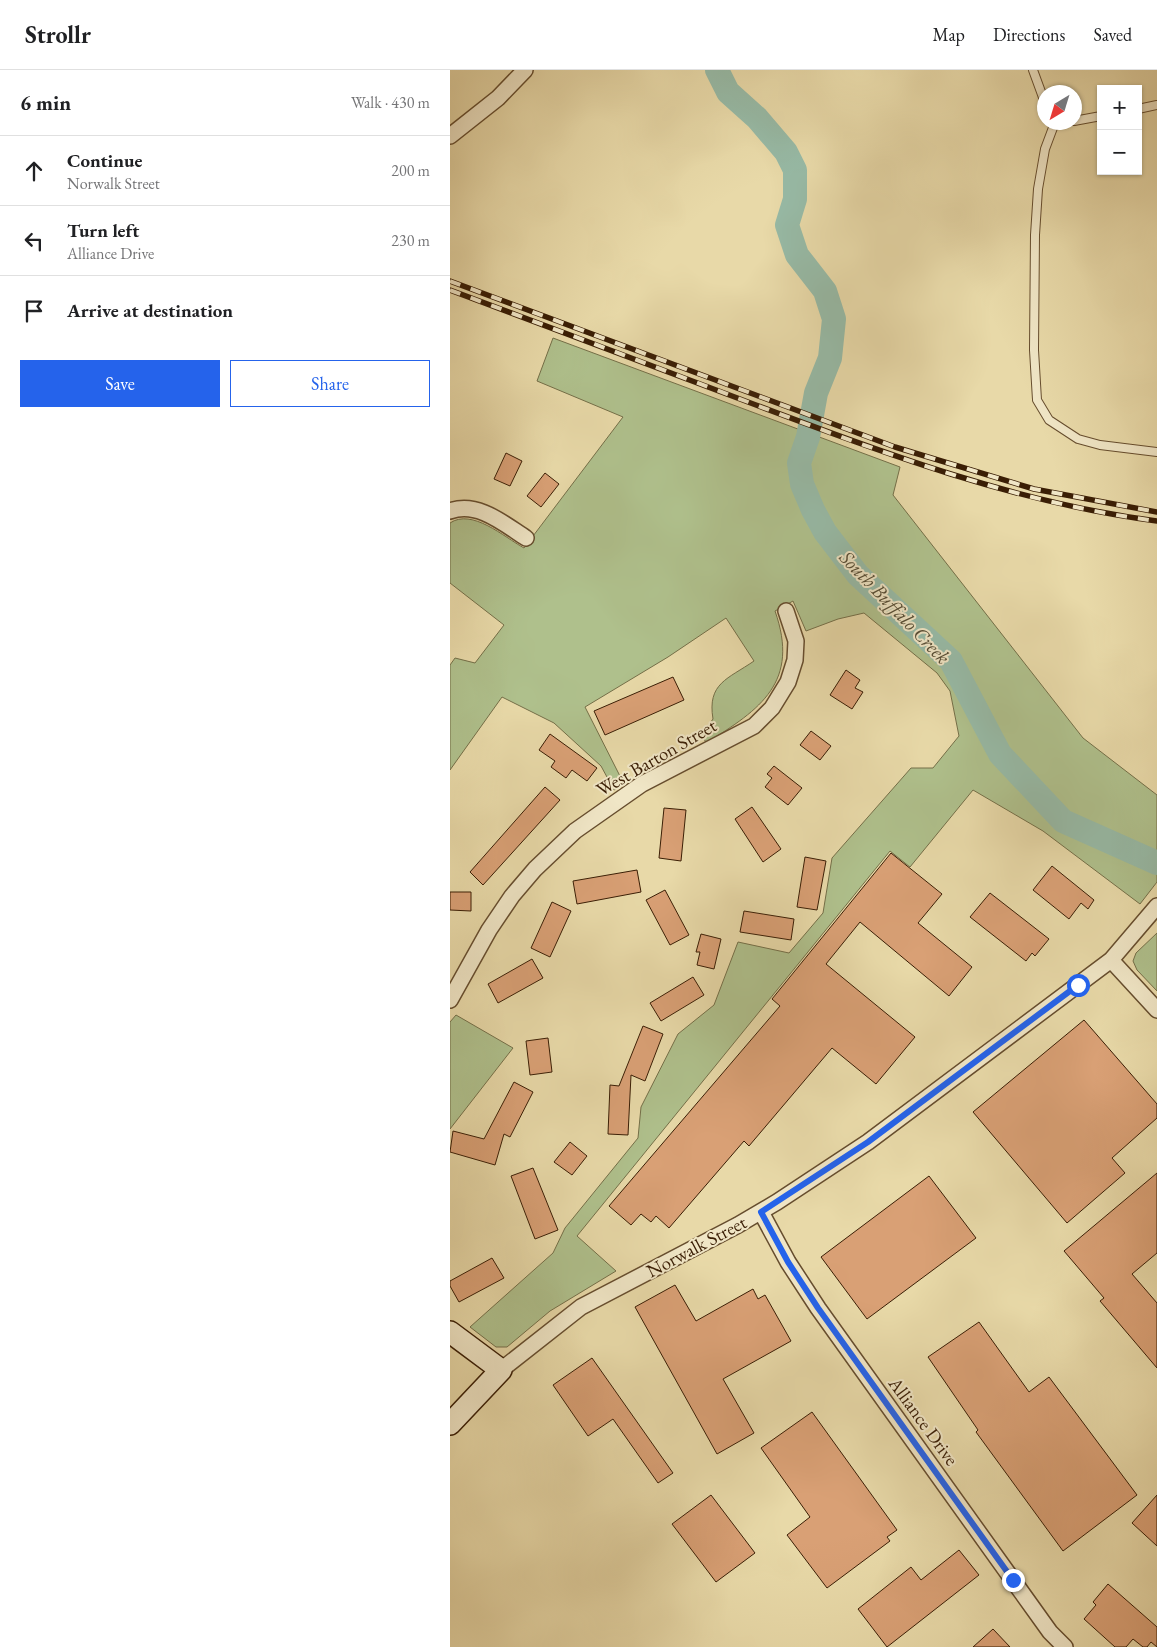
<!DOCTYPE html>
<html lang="en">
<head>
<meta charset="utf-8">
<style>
  body { margin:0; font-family:"EB Garamond",serif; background:#f2f2f2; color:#202124 }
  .controls { position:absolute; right:15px; top:15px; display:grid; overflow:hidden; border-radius:0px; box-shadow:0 1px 4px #0004 }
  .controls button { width:45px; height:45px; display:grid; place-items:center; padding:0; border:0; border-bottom:1px solid #e0e0e0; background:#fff; color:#202124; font:25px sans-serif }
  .compass { position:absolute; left:587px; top:15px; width:45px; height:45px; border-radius:50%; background:#fff; box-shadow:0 1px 4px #0004; rotate:218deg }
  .stop { position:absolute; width:15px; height:15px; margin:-11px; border:4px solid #2563eb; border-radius:50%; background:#fff }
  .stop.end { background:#2563eb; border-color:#fff; box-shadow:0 1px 5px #0008 }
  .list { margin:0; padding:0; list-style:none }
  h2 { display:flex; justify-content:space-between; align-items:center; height:65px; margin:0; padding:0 20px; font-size:21px }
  h2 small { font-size:16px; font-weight:400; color:#757577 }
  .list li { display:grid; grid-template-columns:32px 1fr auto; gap:15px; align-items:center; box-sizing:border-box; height:70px; padding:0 20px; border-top:1px solid #e0e0e0 }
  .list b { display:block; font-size:19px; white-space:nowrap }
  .list p { margin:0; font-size:16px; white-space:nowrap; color:#757577 }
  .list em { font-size:16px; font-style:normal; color:#757577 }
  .actions { display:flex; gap:10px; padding:15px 20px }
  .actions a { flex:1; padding:11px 0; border:1px solid #2563eb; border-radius:0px; text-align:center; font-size:18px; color:#2563eb }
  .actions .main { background:#2563eb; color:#fff }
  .icon { flex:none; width:28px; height:28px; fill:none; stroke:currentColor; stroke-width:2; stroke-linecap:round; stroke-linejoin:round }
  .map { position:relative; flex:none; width:707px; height:1577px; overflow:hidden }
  header { display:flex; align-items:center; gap:30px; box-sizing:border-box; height:70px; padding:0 25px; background:#fff; border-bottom:1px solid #e0e0e0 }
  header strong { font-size:24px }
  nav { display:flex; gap:28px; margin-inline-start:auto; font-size:18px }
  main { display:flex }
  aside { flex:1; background:#fff }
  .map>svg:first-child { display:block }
</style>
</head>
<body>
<header>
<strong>Strollr</strong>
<nav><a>Map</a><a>Directions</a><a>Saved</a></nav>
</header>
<main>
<aside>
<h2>6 min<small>Walk · 430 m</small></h2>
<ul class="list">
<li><svg class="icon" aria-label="ahead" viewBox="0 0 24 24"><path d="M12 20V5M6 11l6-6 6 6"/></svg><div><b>Continue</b><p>Norwalk Street</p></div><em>200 m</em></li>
<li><svg class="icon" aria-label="left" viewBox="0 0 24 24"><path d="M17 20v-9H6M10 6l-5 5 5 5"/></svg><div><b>Turn left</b><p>Alliance Drive</p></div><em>230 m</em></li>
<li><svg class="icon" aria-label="arrive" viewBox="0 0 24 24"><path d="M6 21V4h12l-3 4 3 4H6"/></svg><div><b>Arrive at destination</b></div></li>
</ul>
<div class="actions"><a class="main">Save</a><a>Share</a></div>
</aside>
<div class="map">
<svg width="707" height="1577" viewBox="0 0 707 1577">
  <rect width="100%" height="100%" fill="#e8d9a8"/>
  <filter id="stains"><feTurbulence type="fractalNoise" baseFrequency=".004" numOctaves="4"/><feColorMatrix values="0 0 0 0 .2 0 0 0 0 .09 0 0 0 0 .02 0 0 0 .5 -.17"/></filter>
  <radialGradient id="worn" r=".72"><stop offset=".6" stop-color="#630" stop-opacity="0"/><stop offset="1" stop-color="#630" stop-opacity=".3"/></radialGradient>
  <path fill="#afc08c" stroke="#746f48" d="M103,268L450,397L443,425L633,668L707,725V812L690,834L593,761L523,720L460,797L440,781L127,1166L166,1201L100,1241L57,1277H46L20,1257L103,1183L115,1158L188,1068L191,1037L228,964L264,935L288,872L339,883L373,843L382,788L461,698H483L509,666L500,621L487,603L414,543L388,549L356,561L343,531L325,541C350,612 311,639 256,673L252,664L263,649C257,613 278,609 304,591L276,548L218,587L135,637L174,714L164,720L151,696L104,653L52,627L0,700V595L5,588L25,593L54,555L0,513V453C22,438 54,467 74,478L173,347L87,311Z
    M707,863V921L687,900L683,891L686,883Z
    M6,945L63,978L0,1059V952Z"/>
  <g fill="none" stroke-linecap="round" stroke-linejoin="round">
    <path stroke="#97baa6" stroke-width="24" d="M267,0L278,22L307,48L336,82L345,100V129L337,155L347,185L375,221L384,249L380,288L366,323L358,367L349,393L352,414L363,440L375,462L408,505L501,591L550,684L613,751L707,793"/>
  </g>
  <path fill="#d9a075" stroke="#3a1e05" d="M56,383L72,391L60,416L44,409Z
    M95,403L109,414L91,437L77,426Z
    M396,600L410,610L405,618L413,622L402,639L380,625Z
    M223,607L234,630L155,665L144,641Z
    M361,661L381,676L370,690L350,675Z
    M100,664L147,698L137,711L122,700L116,708L101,697L105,691L89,680Z
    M324,696L352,718L338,735L315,717L322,708L317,704Z
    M95,717L110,730L33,815L20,802Z
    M302,737L331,779L313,792L285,749Z
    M214,738L236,740L231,791L209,788Z
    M441,783L492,824L468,853L522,897L499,926L410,852L376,894L465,967L426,1014L382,978L299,1076L294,1071L219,1158L206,1146L201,1152L191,1144L181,1155L159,1136L330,936L322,929Z
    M355,787L376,791L367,840L347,837Z
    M602,796L644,830L638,839L631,833L619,849L583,820Z
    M187,800L191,822L127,834L123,811Z
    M215,820L239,865L220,875L196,830Z
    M0,822H21V841L0,840Z
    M540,823L599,869L585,886L582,883L576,891L520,847Z
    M102,832L121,841L100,887L81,878Z
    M294,841L344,849L341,870L290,862Z
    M251,864L271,869L264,899L247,895L250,882H246Z
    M82,889L93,908L48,933L38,914Z
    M243,907L254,925L211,951L200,933Z
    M634,950L707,1034V1048L662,1088L675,1103L617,1153L523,1042Z
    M193,956L213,964L195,1011L181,1005L178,1065L158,1064L160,1015L169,1016Z
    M98,968L102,1002L80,1005L76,971Z
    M64,1012L83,1022L60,1067L54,1064L45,1095L0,1082L3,1061L34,1069Z
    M120,1072L137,1086L122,1105L104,1092Z
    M83,1098L108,1160L85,1169L61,1106Z
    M707,1103V1183L682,1204L707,1233V1298L650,1231L654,1228L614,1181Z
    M479,1106L526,1168L417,1249L371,1187Z
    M42,1188L54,1208L9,1232L0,1216V1211Z
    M225,1215L246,1251L303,1219L308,1229L315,1225L341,1271L273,1309L304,1363L267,1384L185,1237Z
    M529,1252L579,1322L599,1307L687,1425L613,1481L526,1362L528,1360L478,1287Z
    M142,1288L223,1403L208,1413L163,1349L138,1366L103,1315Z
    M362,1342L447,1460L437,1467L440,1471L377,1518L337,1465L360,1447L311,1378Z
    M261,1425L305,1483L266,1512L222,1454Z
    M707,1425V1476L682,1453Z
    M509,1480L529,1505L437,1577L408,1539L461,1497L471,1510Z
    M658,1514L707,1557V1577L701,1572L697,1577H693L683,1569L676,1577H665L634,1549L646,1535L643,1532Z
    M543,1559L560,1577H523Z"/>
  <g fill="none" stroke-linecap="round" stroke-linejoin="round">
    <defs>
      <path id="lane" d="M583,0L594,30
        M688,39L707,35
        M624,51L651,46
        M603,52L604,55L618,52
        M604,55L595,79L588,119L585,165L584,280L587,330L599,350L628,369L650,375L707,382"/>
      <path id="street" d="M0,66L48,28L75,0
        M0,441C28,431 54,454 76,468
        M661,890L707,940
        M0,930L39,860L62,826L85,799L125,761L192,714L304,656L322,638L338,612L345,590L346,571L336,541
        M311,1142L338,1192L368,1238L600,1562L615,1577
        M51,1300L131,1237L288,1155L327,1132L418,1072L661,890L707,836"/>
      <path id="secondary" d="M0,1262L51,1300L0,1354"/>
    </defs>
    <use href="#lane" stroke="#664d2e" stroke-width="10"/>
    <use href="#street" stroke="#664d2e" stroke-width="18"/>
    <use href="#secondary" stroke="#3a1e05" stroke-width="24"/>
    <use href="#lane" stroke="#f0e6c6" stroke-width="8"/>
    <use href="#street" stroke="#f0e6c6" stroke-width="15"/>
    <use href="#secondary" stroke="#f0e6c6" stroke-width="21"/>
    <defs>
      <path id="rail" d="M0,211L445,377L584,419L707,442
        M0,220C99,257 198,294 298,332C430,382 566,433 707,451"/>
    </defs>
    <use href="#rail" stroke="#3a1e05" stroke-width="5.5"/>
    <use href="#rail" stroke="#f0e6c6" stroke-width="4" stroke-dasharray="11" stroke-linecap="butt"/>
  </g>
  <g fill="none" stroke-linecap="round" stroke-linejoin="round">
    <path stroke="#2563eb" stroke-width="6" d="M563,1510L368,1238L338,1192L311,1142L418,1072L628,915"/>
  </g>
  <g text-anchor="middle" stroke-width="4" stroke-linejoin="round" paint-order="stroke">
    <g font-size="19" fill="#3a1e05" stroke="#f0e6c6">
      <text transform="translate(206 687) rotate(-30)" y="7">West Barton Street</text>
      <text transform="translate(246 1176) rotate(-28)" y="7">Norwalk Street</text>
      <text transform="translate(474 1351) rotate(54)" y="7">Alliance Drive</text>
    </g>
    <g font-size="20" font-style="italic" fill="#564d35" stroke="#f0e6c6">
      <text transform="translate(445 537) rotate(46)" y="7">South Buffalo Creek</text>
    </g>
  </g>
  <rect width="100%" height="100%" filter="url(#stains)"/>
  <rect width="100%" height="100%" fill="url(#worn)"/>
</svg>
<div class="controls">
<button>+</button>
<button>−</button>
</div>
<svg class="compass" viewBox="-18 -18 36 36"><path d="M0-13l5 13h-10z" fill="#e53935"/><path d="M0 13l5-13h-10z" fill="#757577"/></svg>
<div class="stop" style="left:628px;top:915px"></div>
<div class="stop end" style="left:563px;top:1510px"></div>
</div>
</main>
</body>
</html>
